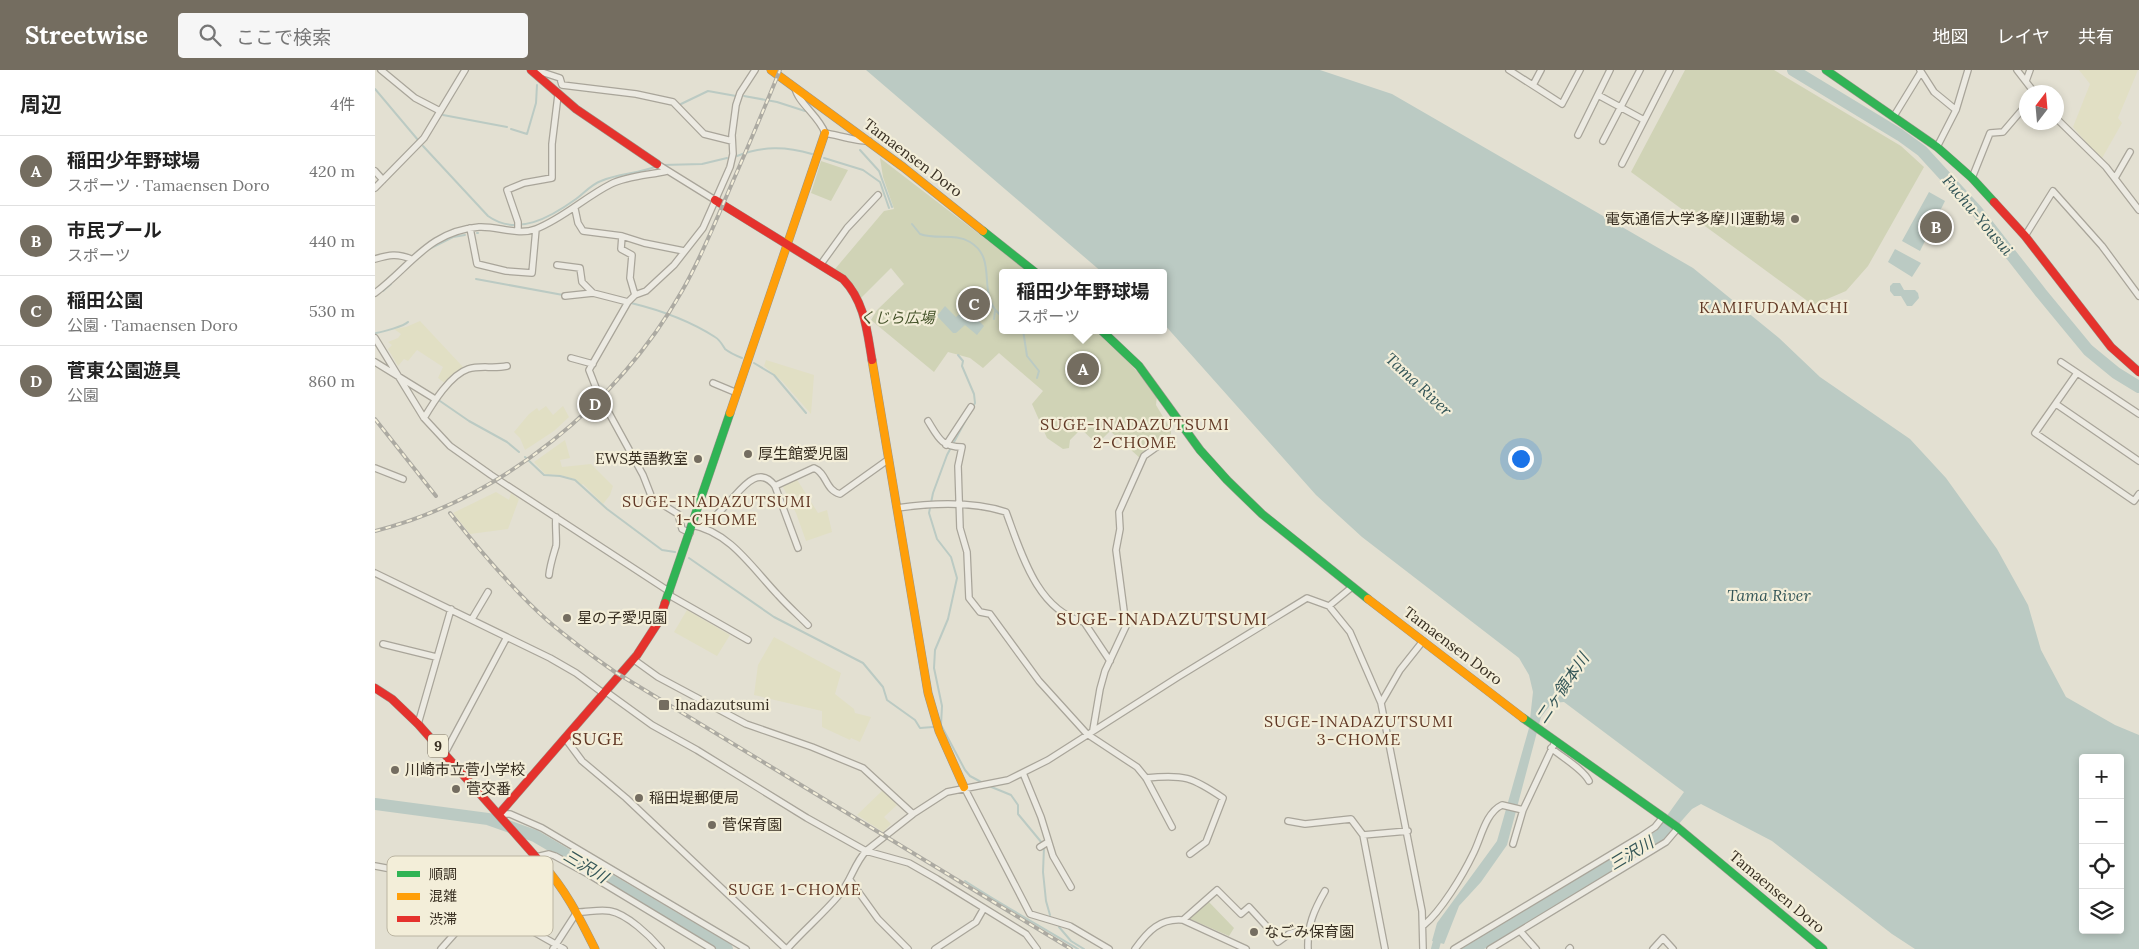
<!DOCTYPE html>
<html lang="ja">
<head>
<meta charset="utf-8">
<style>
  body { margin:0; font-family:Lora,"Noto Sans JP",serif; background:#f6f6f6; color:#222 }
  .controls { position:absolute; right:15px; bottom:15px; display:grid; overflow:hidden; border-radius:5px; box-shadow:0 2px 8px #0003 }
  .controls button { width:45px; height:45px; display:grid; place-items:center; padding:0; border:0; border-bottom:1px solid #e0e0e0; background:#fff; color:#222; font:25px sans-serif }
  .compass { position:absolute; left:1644px; top:15px; width:45px; height:45px; border-radius:50%; background:#fff; box-shadow:0 2px 8px #0003; rotate:16deg }
  .you { position:absolute; left:1145px; top:388px; width:18px; height:18px; margin:-12px; border:4px solid #fff; border-radius:50%; background:#1a73e8; box-shadow:0 0 0 8px #1a73e833 }
  .badge { display:grid; place-items:center; width:32px; height:32px; border-radius:50%; background:#746d60; color:#fff; font-size:16px; font-weight:700 }
  .pin { position:absolute; translate:-50% -50%; border:2px solid #fff; box-shadow:0 1px 5px #0006 }
  .popup { position:absolute; left:624px; top:199px; width:168px; height:65px; box-sizing:border-box; display:grid; place-content:center; border-radius:5px; background:#fff; filter:drop-shadow(0 1px 4px #0005); font-size:16px; white-space:nowrap; color:#767676 }
  .popup b { font-size:19px; color:#222 }
  .popup::after { content:''; position:absolute; left:50%; top:100%; margin-left:-10px; border:10px solid transparent; border-top-color:#fff }
  .list { margin:0; padding:0; list-style:none }
  h2 { display:flex; justify-content:space-between; align-items:center; height:65px; margin:0; padding:0 20px; font-size:21px }
  h2 small { font-size:16px; font-weight:400; color:#767676 }
  .list li { display:grid; grid-template-columns:32px 1fr auto; gap:15px; align-items:center; box-sizing:border-box; height:70px; padding:0 20px; border-top:1px solid #e0e0e0 }
  .list b { display:block; font-size:19px; white-space:nowrap }
  .list p { margin:0; font-size:16px; white-space:nowrap; color:#767676 }
  .list em { font-size:16px; font-style:normal; color:#767676 }
  .icon { flex:none; width:28px; height:28px; fill:none; stroke:currentColor; stroke-width:2; stroke-linecap:round; stroke-linejoin:round }
  .map { position:relative; flex:none; width:1764px; height:879px; overflow:hidden }
  header { display:flex; align-items:center; gap:30px; box-sizing:border-box; height:70px; padding:0 25px; background:#746d60; color:#fff }
  header strong { font-size:24px }
  nav { display:flex; gap:28px; margin-inline-start:auto; font-size:18px }
  .search { width:350px; height:45px; background:#f6f6f6; display:flex; align-items:center; gap:12px; box-sizing:border-box; padding:0 18px; border-radius:5px; color:#767676; font-size:19px }
  main { display:flex }
  aside { flex:1; background:#fff }
  .map>svg:first-child { display:block }
</style>
</head>
<body>
<header>
<strong>Streetwise</strong>
<div class="search"><svg class="icon" aria-label="search" viewBox="0 0 24 24"><circle cx="10" cy="10" r="6"/><path d="M15 15l6 6"/></svg>ここで検索</div>
<nav><a>地図</a><a>レイヤ</a><a>共有</a></nav>
</header>
<main>
<aside>
<h2>周辺<small>4件</small></h2>
<ul class="list">
<li><span class="badge">A</span><div><b>稲田少年野球場</b><p>スポーツ · Tamaensen Doro</p></div><em>420 m</em></li>
<li><span class="badge">B</span><div><b>市民プール</b><p>スポーツ</p></div><em>440 m</em></li>
<li><span class="badge">C</span><div><b>稲田公園</b><p>公園 · Tamaensen Doro</p></div><em>530 m</em></li>
<li><span class="badge">D</span><div><b>菅東公園遊具</b><p>公園</p></div><em>860 m</em></li>
</ul>
</aside>
<div class="map">
<svg width="1764" height="879" viewBox="0 0 1764 879">
  <rect width="100%" height="100%" fill="#e3e0d2"/>
  <path fill="#e1dfc4" d="M1704,0H1763L1743,48L1747,53L1726,90L1698,57L1715,14Z
    M45,251L88,297L71,314L63,308L68,297L42,280L33,291L29,289L23,296L13,279L17,275L13,272L23,268L26,264L19,259L31,257Z
    M391,290L439,305L436,344L407,311L389,296Z
    M171,336L178,345L188,336L194,347L179,361L150,380L145,368L139,362L154,344L162,338L164,341Z
    M190,370L195,388L185,390L187,397L216,394L238,416L235,425L228,434L208,414L206,415L200,409L185,405L170,404L159,392Z
    M421,408L443,443L452,440L457,462L431,471L421,443L407,415Z
    M121,422L134,430L136,423L144,429L133,459L95,464L78,443Z
    M312,540L355,565L342,586L299,562Z
    M399,567L466,603L460,624L479,639L480,643L496,647L485,672L476,668L475,670L447,657V641L379,625L383,595Z
    M508,720L522,735L509,747L516,754L508,762L482,745Z"/>
  <path fill="#d0d3b6" d="M1310,0H1399L1526,76L1549,97L1493,196L1471,221L1438,235L1256,102Z
    M505,88L655,203H628V260H719L753,291L782,325L781,335L796,360V364L768,385L766,389L735,361L722,374L706,359L695,370L694,378L688,379L672,368L657,334L668,321L624,283L608,298L595,288L573,282L559,302L496,250L502,240L529,214L516,198L486,228L472,208L460,199L509,141L519,139L508,107Z
    M446,91L473,100L456,131L436,123Z
    M833,831L859,858L854,866L813,848Z"/>
  <path fill="#bbcac3" fill-rule="evenodd" d="M491,0H945L1017,24L1318,198L1404,268L1445,307L1535,369L1571,408L1622,479L1653,535L1666,580L1691,627L1740,655L1764,665V879H1540L1517,864L1397,771L1326,734L1317,739L1286,774L1109,879H1086L1281,761L1309,722L1189,632L1177,633L1166,647L1132,775L1106,812L1084,836L1069,874L1057,871L1062,853L1122,771L1154,658L1158,622L1154,605L1144,588L987,467L941,425L788,253V203H728ZM1708,688H1745V860H1708Z
    M1554,122L1570,131L1545,181L1527,171Z
    M1520,179L1546,193L1537,207L1513,192Z
    M1518,213H1525L1529,220H1540L1543,223L1544,228L1537,236H1532L1526,226H1519L1515,221V216Z
    M570,236L581,247L590,239H592L609,256L602,265L590,255L581,263H578L562,246Z"/>
  <g fill="none" stroke-linecap="round" stroke-linejoin="round">
    <path stroke="#bbcac3" stroke-width="2" d="M0,19L43,70
      M369,26L402,32L430,41
      M306,34L333,21L361,26
      M68,45L132,57
      M136,59L152,64L161,33L162,15
      M48,76L113,146C142,167 176,147 201,129C209,123 217,114 226,111C244,103 264,104 282,96
      M485,80L504,101L517,137
      M362,86C388,76 410,76 437,84
      M449,88L488,100L505,112L514,138
      M287,95L327,94L352,88
      M537,154L545,164C561,170 580,163 595,172C625,190 599,227 628,247
      M102,163H103
      M52,180L78,167L90,165
      M101,209L188,225
      M8,221L16,214
      M256,233C285,240 315,251 340,267C345,270 347,274 350,279C355,283 362,286 367,288
      M619,249L620,241
      M648,260L652,286L664,301L662,308
      M1,263C8,262 29,256 33,252
      M583,285L588,291L587,296L599,324L600,333L572,385L558,423L554,443L562,469L576,487L582,508L573,549L560,580L559,598L567,636L566,655L590,700L595,706L608,713
      M379,293L399,305L431,343
      M65,331L94,351L132,372L144,382
      M150,387L169,405L185,406L200,410L232,439L287,480L300,482
      M314,488L399,547L488,593L508,617L512,630L540,650L545,658L558,657
      M614,716L636,725L643,735V744L667,773
      M669,777L668,802L671,831L675,845
      M590,811C627,835 665,856 703,879
      M684,857L696,871L709,879"/>
    <path stroke="#bbcac3" stroke-width="8" d="M1060,879L1064,864"/>
    <path stroke="#bbcac3" stroke-width="12" d="M1418,0L1525,65L1547,81L1601,140L1666,223L1713,280L1741,303L1764,317
      M0,734L113,749L160,766L352,879"/>
    <defs>
      <path id="street" d="M6,0L40,28L65,41
        M160,0L185,8L187,15L261,24L298,32L329,64L357,71
        M1134,0L1187,34L1205,0
        M1545,0L1559,22L1581,40
        M1642,0L1659,22
        M1651,11L1655,0
        M1158,15L1166,0
        M420,18C423,33 444,46 450,63C462,65 485,72 494,71
        M1223,25L1269,50
        M1519,46L1546,2
        M1682,49L1731,97L1764,140
        M1203,65L1235,0
        M1228,71L1265,0
        M1562,77L1581,40L1593,0
        M282,94L340,130
        M1247,94L1295,0
        M0,101L8,110
        M1597,108L1615,63L1628,62L1652,34
        M1740,108L1755,82
        M0,118L49,68L90,0
        M200,139L203,153L208,161L247,166L246,179L257,185L255,208L260,225
        M95,158L102,194L131,201L157,203L161,159
        M143,161V152L132,120L149,113L177,108V74L183,25
        M247,166L269,173L309,181
        M1650,166L1678,121L1727,176L1764,226
        M0,189C14,185 22,183 36,189
        M446,194L472,158L503,125
        M182,195L205,198L207,212L218,223
        M0,223C36,196 54,161 104,157C123,156 143,166 161,159C189,148 210,127 236,114C252,106 275,105 292,101
        M190,226L218,223L253,232
        M0,268L49,348L75,376L116,405L295,522
        M196,288L218,294
        M0,292L60,329
        M1686,292L1764,344
        M1702,303L1660,363L1759,431L1764,424
        M338,313L362,323
        M1681,334L1764,391
        M49,348C58,333 75,305 93,299C105,295 119,299 132,296
        M553,351C563,367 566,377 587,377L583,396L585,458L592,482L594,528L605,542L615,544L664,611L712,664L762,697L771,708L797,757
        M571,375L596,337
        M0,398L28,409
        M400,416L439,398C452,403 450,420 465,424L514,389
        M522,438C557,433 597,431 631,442C646,482 662,541 709,552L735,591
        M317,455C355,462 378,499 403,525C412,535 423,545 433,555
        M328,457C336,450 344,443 351,435C364,423 382,392 400,416L423,478
        M315,463L307,459L303,444L277,428L268,405L223,323L214,300L253,232L260,225L271,221L299,195L328,158L355,97L358,84L357,65L361,35L365,23L380,0
        M0,503L175,588L201,603L228,623
        M174,505C175,495 178,486 181,476C182,472 180,454 181,447
        M294,525L373,570
        M954,536L977,517
        M97,549L113,522
        M1048,571L1025,600L1006,633L1047,841L1048,879
        M8,574L61,587
        M258,589L283,607L371,654L437,677L488,698L538,744
        M230,621L277,655L322,680L432,748L491,781L534,793L562,809L651,864L662,879
        M43,654L76,539
        M718,660L725,619L730,601L751,556L741,480L745,459L744,442L769,386L790,371
        M190,668L207,691L251,728L411,879
        M1176,678C1188,688 1208,699 1214,711
        M70,683L132,567
        M648,703L666,747L678,786L696,817
        M771,708C809,704 817,707 848,728L831,772L815,784
        M589,717L655,844L695,856L734,879
        M124,744H135L167,758L371,879
        M913,751L930,754L976,749L988,765L1010,879
        M988,765L1033,761
        M1138,774L1148,740L1180,672
        M665,777L673,772
        M161,787L174,784L180,786L213,804L337,879
        M0,796L64,808L114,825L139,840L159,862L189,879
        M475,810L503,849L533,879
        M808,850L842,820L866,844L874,837L896,861L903,872L914,864L927,860L932,863
        M1049,855C1066,841 1088,805 1098,784C1106,769 1110,743 1127,735L1148,740
        M1145,861L1161,879
        M66,879L114,825
        M178,879L202,842C213,842 225,839 235,841C252,844 275,866 286,879
        M412,879C429,860 448,844 464,825C476,811 479,794 491,781L538,744L572,722L633,710L673,690L803,607L932,528L954,536L975,562L1006,633
        M560,879L601,852L609,838
        M760,879C773,861 785,848 808,850L871,879
        M933,879C932,856 939,840 950,821
        M1079,879L1265,767L1280,757L1288,747
        M1115,879L1291,772L1303,758
        M1194,879L1195,878
        M1278,879L1288,868L1298,879"/>
      <path id="fast" d="M1451,0L1562,77L1597,108L1619,132
        M608,161L661,203
        M726,260L764,296L825,380L852,410L887,444L993,529
        M290,533L355,343
        M1148,648L1302,757L1448,879"/>
      <path id="slow" d="M396,0L528,97L608,161
        M497,290L553,623L564,661L589,717
        M355,343L450,63
        M993,529L1148,648
        M168,795C191,820 205,849 220,879"/>
      <path id="jam" d="M156,0L201,39L282,94
        M340,130L468,209C490,232 492,261 497,290
        M1619,132L1650,166L1736,277L1764,302
        M0,618L17,629L43,654L168,795
        M124,744L262,585L284,551L290,533"/>
    </defs>
    <use href="#street" stroke="#a9a59a" stroke-width="8"/>
    <use href="#fast" stroke="#99958a" stroke-width="9"/>
    <use href="#slow" stroke="#99958a" stroke-width="9"/>
    <use href="#jam" stroke="#99958a" stroke-width="9"/>
    <use href="#street" stroke="#eceae2" stroke-width="5.5"/>
    <use href="#fast" stroke="#30b455" stroke-width="8"/>
    <use href="#slow" stroke="#ff9f0a" stroke-width="8"/>
    <use href="#jam" stroke="#e5322d" stroke-width="8"/>
    <defs>
      <path id="rail" d="M0,349L61,426
        M75,443C105,481 136,518 173,551C194,569 217,586 240,602L696,879
        M0,461C127,429 243,333 307,221C326,188 340,153 355,118C372,79 389,39 405,0"/>
    </defs>
    <use href="#rail" stroke="#acaaa2" stroke-width="4"/>
    <use href="#rail" stroke="#f3eed9" stroke-width="2" stroke-dasharray="5.5" stroke-linecap="butt"/>
  </g>
  <g fill="#746d60" stroke="#f3eed9" stroke-width="2">
    <circle cx="1420" cy="149" r="5"/>
    <circle cx="373" cy="384" r="5"/>
    <circle cx="323" cy="389" r="5"/>
    <circle cx="192" cy="548" r="5"/>
    <rect x="283" y="629" width="12" height="12" rx="2.5"/>
    <circle cx="20" cy="700" r="5"/>
    <circle cx="81" cy="719" r="5"/>
    <circle cx="264" cy="728" r="5"/>
    <circle cx="337" cy="755" r="5"/>
    <circle cx="879" cy="862" r="5"/>
  </g>
  <g text-anchor="middle" stroke-width="4.5" stroke-linejoin="round" paint-order="stroke">
    <rect fill="#f3eed9" stroke="#706859" stroke-width="1" x="53" y="664.5" width="20" height="23" rx="4"/>
    <g font-size="14" font-weight="bold" fill="#382f22">
      <text x="63" y="681">9</text>
    </g>
    <g font-size="15" fill="#382f22" stroke="#f3eed9">
      <text transform="translate(538 88) rotate(37)" y="5">Tamaensen Doro</text>
      <text transform="translate(1078 576) rotate(37)" y="5">Tamaensen Doro</text>
      <text transform="translate(1402 822) rotate(40)" y="5">Tamaensen Doro</text>
    </g>
    <g font-size="15" fill="#382f22" stroke="#f3eed9" text-anchor="start">
      <text x="1410" y="154" text-anchor="end">電気通信大学多摩川運動場</text>
      <text x="383" y="389">厚生館愛児園</text>
      <text x="313" y="394" text-anchor="end">EWS英語教室</text>
      <text x="202" y="553">星の子愛児園</text>
      <text x="300" y="640">Inadazutsumi</text>
      <text x="30" y="705">川崎市立菅小学校</text>
      <text x="91" y="724">菅交番</text>
      <text x="274" y="733">稲田堤郵便局</text>
      <text x="347" y="760">菅保育園</text>
      <text x="889" y="867">なごみ保育園</text>
    </g>
    <g font-size="15" font-style="italic" fill="#45532a" stroke="#f3eed9">
      <text x="522" y="253">くじら広場</text>
    </g>
    <g font-size="16" font-style="italic" fill="#335557" stroke="#f3eed9">
      <text transform="translate(1603 145) rotate(50)" y="6">Fuchu-Yousui</text>
      <text transform="translate(1044 314) rotate(43)" y="6">Tama River</text>
      <text x="1394" y="531">Tama River</text>
      <text transform="translate(1187 618) rotate(-56)" y="6">二ヶ領本川</text>
      <text transform="translate(1256 783) rotate(-31)" y="6">三沢川</text>
      <text transform="translate(211 796) rotate(31)" y="6">三沢川</text>
    </g>
    <g font-size="16" letter-spacing="1" fill="#613825" stroke="#f3eed9">
      <text x="1399" y="243">KAMIFUDAMACHI</text>
      <text x="760" y="360">SUGE-INADAZUTSUMI<tspan x="760" dy="18">2-CHOME</tspan></text>
      <text x="342" y="437">SUGE-INADAZUTSUMI<tspan x="342" dy="18">1-CHOME</tspan></text>
      <text x="984" y="657">SUGE-INADAZUTSUMI<tspan x="984" dy="18">3-CHOME</tspan></text>
      <text x="420" y="825">SUGE 1-CHOME</text>
    </g>
    <g font-size="18" letter-spacing="1" fill="#613825" stroke="#f3eed9">
      <text x="787" y="555">SUGE-INADAZUTSUMI</text>
      <text x="223" y="675">SUGE</text>
    </g>
  </g>
  <rect x="12" y="786" width="166" height="80" rx="8" fill="#f3eed9" stroke="#bbb5a2" stroke-width="1"/>
  <rect x="22" y="801" width="23" height="6" fill="#30b455"/>
  <rect x="22" y="823" width="23" height="7" fill="#ff9f0a"/>
  <rect x="22" y="846" width="23" height="6" fill="#e5322d"/>
  <g font-size="14" fill="#382f22">
    <text x="54" y="809">順調</text>
    <text x="54" y="831">混雑</text>
    <text x="54" y="854">渋滞</text>
  </g>
</svg>
<div class="controls">
<button>+</button>
<button>−</button>
<button><svg class="icon" aria-label="locate" viewBox="0 0 24 24"><circle cx="12" cy="12" r="6"/><path d="M12 2v4M12 18v4M2 12h4M18 12h4"/></svg></button>
<button><svg class="icon" aria-label="layers" viewBox="0 0 24 24"><path d="M12 4l9 5-9 5-9-5zM3 14l9 5 9-5"/></svg></button>
</div>
<svg class="compass" viewBox="-18 -18 36 36"><path d="M0-13l5 13h-10z" fill="#e53935"/><path d="M0 13l5-13h-10z" fill="#767676"/></svg>
<div class="you"></div>
<div class="pin badge" style="left:708px;top:299px">A</div>
<div class="popup"><b>稲田少年野球場</b>スポーツ</div>
<div class="pin badge" style="left:1561px;top:157px">B</div>
<div class="pin badge" style="left:599px;top:234px">C</div>
<div class="pin badge" style="left:220px;top:334px">D</div>
</div>
</main>
</body>
</html>
